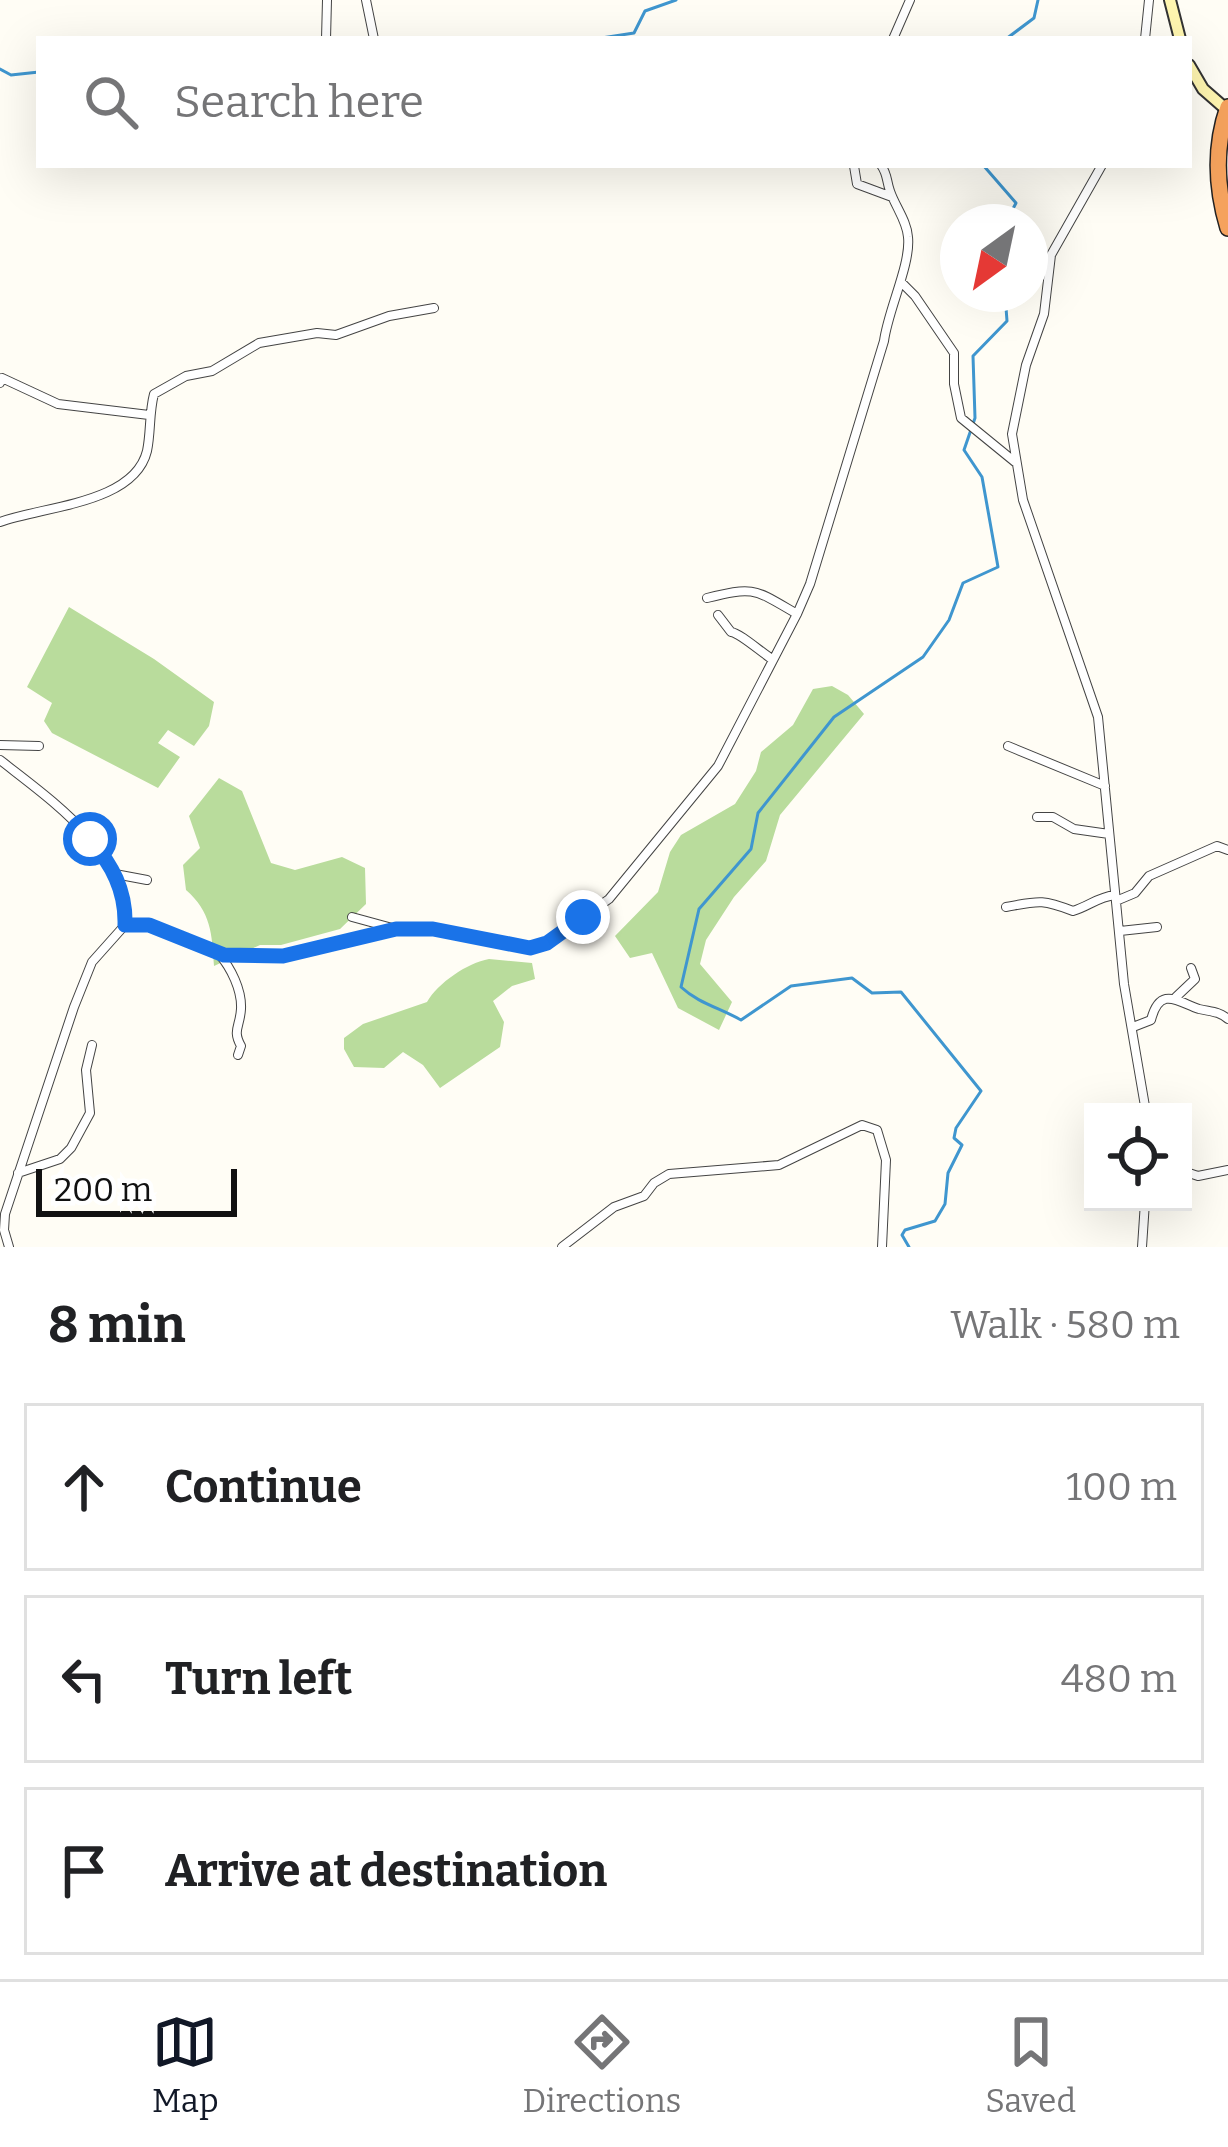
<!DOCTYPE html>
<html lang="en">
<head>
<meta charset="utf-8">
<style>
  body { margin:0; font-family:Bitter,serif; background:#f2f2f2; color:#202124 }
  .controls { position:absolute; right:36px; bottom:36px; display:grid; overflow:hidden; border-radius:0px; box-shadow:0 12px 48px #0002 }
  .controls button { width:108px; height:108px; display:grid; place-items:center; padding:0; border:0; border-bottom:3px solid #e0e0e0; background:#fff; color:#202124; font:60px sans-serif }
  .compass { position:absolute; left:940px; top:204px; width:108px; height:108px; border-radius:50%; background:#fff; box-shadow:0 12px 48px #0002; rotate:213deg }
  .scale { position:absolute; left:36px; bottom:30px; width:201px; box-sizing:border-box; padding-left:12px; border:6px solid #111; border-top:0; font-size:33px; line-height:42px; white-space:nowrap; color:#111; -webkit-text-stroke:9px #fff; paint-order:stroke }
  .stop { position:absolute; width:36px; height:36px; margin:-27px; border:9px solid #1a73e8; border-radius:50%; background:#fff }
  .stop.end { background:#1a73e8; border-color:#fff; box-shadow:0 3px 12px #0008 }
  .list { margin:0; padding:0; list-style:none }
  h2 { display:flex; justify-content:space-between; align-items:center; height:156px; margin:0; padding:0 48px; font-size:51px }
  h2 small { font-size:39px; font-weight:400; color:#757577 }
  .list li { display:grid; grid-template-columns:78px 1fr auto; gap:36px; align-items:center; box-sizing:border-box; height:168px; margin:0 24px 24px; padding:0 24px; border:3px solid #e0e0e0; border-radius:0px }
  .list b { display:block; font-size:45px; white-space:nowrap }
  .list em { font-size:39px; font-style:normal; color:#757577 }
  .icon { flex:none; width:66px; height:66px; fill:none; stroke:currentColor; stroke-width:2; stroke-linecap:round; stroke-linejoin:round }
  .map { position:relative; flex:none; width:1228px; height:1247px; overflow:hidden }
  .search { position:absolute; background:#fff; box-shadow:0 12px 48px #0002; left:36px; right:36px; top:36px; height:132px; display:flex; align-items:center; gap:30px; box-sizing:border-box; padding:0 42px; border-radius:0px; color:#757577; font-size:45px }
  .sheet { height:732px; background:#fff }
  nav { display:flex; justify-content:space-around; align-items:center; box-sizing:border-box; height:168px; border-top:3px solid #e0e0e0; background:#fff; font-size:33px; color:#757577 }
  nav a { display:grid; justify-items:center; gap:6px }
  nav .on { color:#111827 }
  .map>svg:first-child { display:block }
</style>
</head>
<body>
<div class="map">
<svg width="1228" height="1247" viewBox="0 0 1228 1247">
  <rect width="100%" height="100%" fill="#fffdf5"/>
  <path fill="#b9dc9c" d="M69,607L154,659L214,702L209,726L194,746L168,730L158,743L180,757L158,788L52,733L44,721L52,703L27,687Z
    M832,686L848,695L864,714L780,815L766,861L734,897L706,940L700,964L732,1002L719,1030L678,1008L652,953L630,958L615,936L658,892L670,852L681,835L735,804L756,771L761,752L793,725L813,689Z
    M219,778L242,791L271,863L295,870L342,857L365,868L366,904L340,929L281,945H260L214,966C212,933 211,912 186,890L183,865L200,848L189,816Z
    M489,959L532,963L535,979L512,986L493,1001L504,1022L500,1047L440,1088L423,1065L403,1052L384,1068L354,1067L344,1049V1038L363,1024L427,1002C438,983 467,963 489,959Z"/>
  <g fill="none" stroke-linecap="round" stroke-linejoin="round">
    <path stroke="#3f96cf" stroke-width="3" d="M595,39L634,33L645,11L676,0
      M1006,39L1034,18L1038,0
      M0,69L11,75L39,72
      M983,165L1016,203L1006,222
      M909,1247L902,1235L905,1230L935,1221L945,1204L948,1173L962,1145L954,1138L956,1128L981,1091L901,992L872,993L852,978L791,986L741,1020C720,1008 698,1003 681,987L699,909L751,849L758,813L834,717L923,657L949,620L963,583L998,567L982,477L964,450L975,418L973,356L1007,321L1005,294"/>
    <defs>
      <path id="street" d="M366,0L374,39
        M326,39L327,0
        M893,39L910,0
        M1145,39L1149,0
        M1102,165L1051,255L1044,314L1026,365L1012,434L1023,500L1098,717L1124,984L1146,1112
        M854,166L857,184L892,197
        M901,282L915,296L954,353V384L961,418L1015,462
        M0,383L2,378L58,404L149,415
        M0,522C43,506 134,504 147,451C151,432 149,413 154,394L186,376L212,371L259,343L317,333L336,335L389,316L434,308
        M707,598C755,586 754,589 797,614
        M718,615L731,632C740,633 762,653 772,659
        M0,745L39,746
        M1008,746L1105,786
        M0,760C51,800 129,853 125,925
        M1037,817H1053L1074,829L1109,834
        M115,874L147,880
        M1116,901L1135,893L1149,876L1217,846L1228,850
        M1006,907C1039,901 1041,899 1073,911C1089,906 1098,897 1115,895
        M352,917L396,929
        M1120,931L1157,927
        M219,954C231,968 242,990 241,1009C240,1027 232,1030 241,1046L238,1055
        M1176,997L1195,979L1191,968
        M1133,1027L1151,1020C1160,985 1178,1002 1199,1009C1212,1012 1218,1011 1228,1019
        M1183,1171L1198,1176L1228,1170
        M18,1173L60,1159L71,1148L90,1113L86,1070L92,1045
        M9,1247L4,1230L5,1214L74,1007L92,962L125,925H149L224,955L283,956L396,929H433L530,948L547,943L609,899L718,766L797,614L810,584L884,341C888,310 911,264 908,237C907,221 895,206 890,191C886,180 888,175 881,165
        M562,1247L614,1207L644,1196L654,1183L669,1174L779,1165L862,1125L877,1130L886,1160L882,1247
        M1142,1247L1145,1202"/>
      <path id="secondary" d="M1170,0L1180,39
        M1189,65L1203,89L1227,110"/>
      <path id="highway" d="M1228,107C1214,147 1216,188 1228,228"/>
    </defs>
    <use href="#street" stroke="#444" stroke-width="10"/>
    <use href="#secondary" stroke="#333" stroke-width="14"/>
    <use href="#highway" stroke="#222" stroke-width="18"/>
    <use href="#street" stroke="#fff" stroke-width="8"/>
    <use href="#secondary" stroke="#fff6b0" stroke-width="10"/>
    <use href="#highway" stroke="#f5a25d" stroke-width="15"/>
  </g>
  <g fill="none" stroke-linecap="round" stroke-linejoin="round">
    <path stroke="#1a73e8" stroke-width="15" d="M90,839C112,865 126,890 125,925H149L224,955L283,956L396,929H433L530,948L547,943L583,917"/>
  </g>
</svg>
<div class="controls">
<button><svg class="icon" aria-label="locate" viewBox="0 0 24 24"><circle cx="12" cy="12" r="6"/><path d="M12 2v4M12 18v4M2 12h4M18 12h4"/></svg></button>
</div>
<svg class="compass" viewBox="-18 -18 36 36"><path d="M0-13l5 13h-10z" fill="#e53935"/><path d="M0 13l5-13h-10z" fill="#757577"/></svg>
<div class="scale">200 m</div>
<div class="stop" style="left:90px;top:839px"></div>
<div class="stop end" style="left:583px;top:917px"></div>
<div class="search"><svg class="icon" aria-label="search" viewBox="0 0 24 24"><circle cx="10" cy="10" r="6"/><path d="M15 15l6 6"/></svg>Search here</div>
</div>
<section class="sheet">
<h2>8 min<small>Walk · 580 m</small></h2>
<ul class="list">
<li><svg class="icon" aria-label="ahead" viewBox="0 0 24 24"><path d="M12 20V5M6 11l6-6 6 6"/></svg><div><b>Continue</b></div><em>100 m</em></li>
<li><svg class="icon" aria-label="left" viewBox="0 0 24 24"><path d="M17 20v-9H6M10 6l-5 5 5 5"/></svg><div><b>Turn left</b></div><em>480 m</em></li>
<li><svg class="icon" aria-label="arrive" viewBox="0 0 24 24"><path d="M6 21V4h12l-3 4 3 4H6"/></svg><div><b>Arrive at destination</b></div></li>
</ul>
</section>
<nav>
<a class="on"><svg class="icon" aria-label="map" viewBox="0 0 24 24"><path d="M3 6l6-2 6 2 6-2v14l-6 2-6-2-6 2zM9 4v14M15 6v14"/></svg>Map</a>
<a><svg class="icon" aria-label="directions" viewBox="0 0 24 24"><path d="M12 3l9 9-9 9-9-9zM9 14v-3h6M13 9l2 2-2 2"/></svg>Directions</a>
<a><svg class="icon" aria-label="saved" viewBox="0 0 24 24"><path d="M7 4h10v16l-5-4-5 4z"/></svg>Saved</a>
</nav>
</body>
</html>
